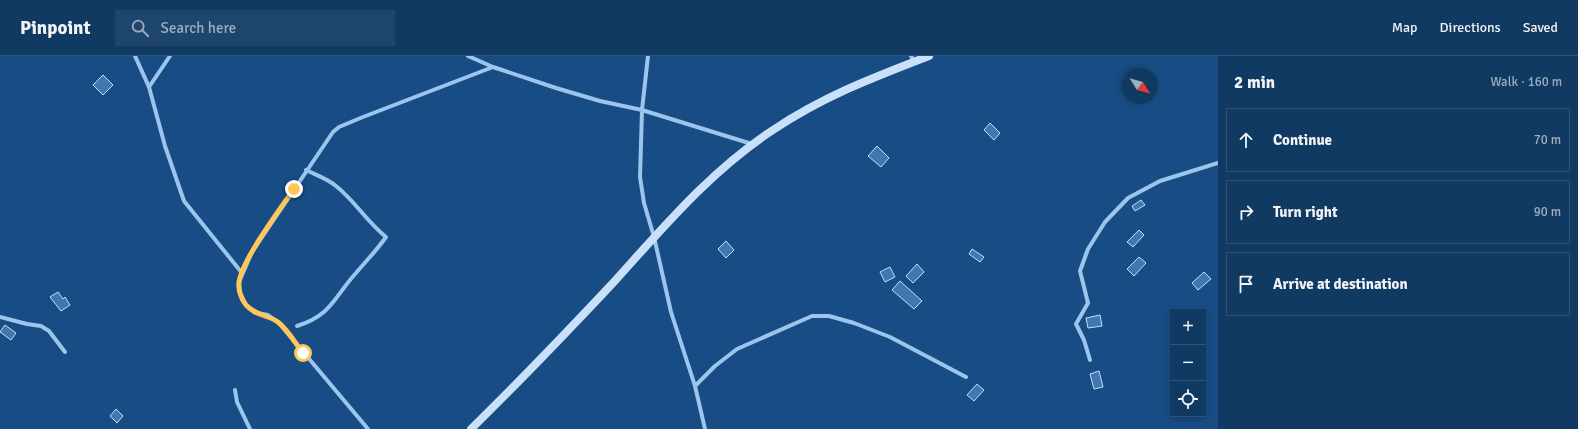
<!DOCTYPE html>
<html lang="en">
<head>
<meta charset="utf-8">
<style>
  body { margin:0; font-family:Signika,sans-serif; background:#1e456c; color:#f1f3f6 }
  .controls { position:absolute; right:12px; bottom:12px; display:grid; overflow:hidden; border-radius:0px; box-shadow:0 2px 6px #0003 }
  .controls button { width:36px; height:36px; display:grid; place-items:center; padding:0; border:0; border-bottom:1px solid #305478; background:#113a63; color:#f1f3f6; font:20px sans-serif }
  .compass { position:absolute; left:1122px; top:12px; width:36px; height:36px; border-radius:50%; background:#113a63; box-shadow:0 2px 6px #0003; rotate:127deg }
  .stop { position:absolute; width:12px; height:12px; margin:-9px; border:3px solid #ffc658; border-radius:50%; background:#fff }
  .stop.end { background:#ffc658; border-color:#fff; box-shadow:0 1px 4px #0008 }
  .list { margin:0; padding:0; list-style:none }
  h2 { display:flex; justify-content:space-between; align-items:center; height:52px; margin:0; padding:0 16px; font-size:17px }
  h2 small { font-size:13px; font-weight:400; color:#9cadbe }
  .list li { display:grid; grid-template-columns:26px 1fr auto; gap:12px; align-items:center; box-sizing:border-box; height:64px; margin:0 8px 8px; padding:0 8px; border:1px solid #305478; border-radius:0px }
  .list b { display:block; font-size:15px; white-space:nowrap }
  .list em { font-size:13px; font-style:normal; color:#9cadbe }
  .icon { flex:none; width:22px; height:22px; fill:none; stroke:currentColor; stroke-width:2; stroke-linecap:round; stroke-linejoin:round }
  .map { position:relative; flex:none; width:1218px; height:373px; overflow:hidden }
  header { display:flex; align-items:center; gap:24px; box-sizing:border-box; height:56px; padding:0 20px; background:#113a63; border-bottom:1px solid #305478 }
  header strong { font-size:19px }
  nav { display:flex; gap:22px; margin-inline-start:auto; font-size:14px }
  .search { width:280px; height:36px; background:#1e456c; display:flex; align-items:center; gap:10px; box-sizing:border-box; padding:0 14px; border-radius:0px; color:#9cadbe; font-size:15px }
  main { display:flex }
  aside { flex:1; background:#113a63 }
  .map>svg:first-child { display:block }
</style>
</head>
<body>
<header>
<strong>Pinpoint</strong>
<div class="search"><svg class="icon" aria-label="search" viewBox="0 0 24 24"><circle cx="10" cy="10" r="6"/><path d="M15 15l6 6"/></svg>Search here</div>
<nav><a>Map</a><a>Directions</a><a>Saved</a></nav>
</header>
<main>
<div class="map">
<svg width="1218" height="373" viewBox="0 0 1218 373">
  <rect width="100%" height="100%" fill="#174d84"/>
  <path fill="#4077ae" stroke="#c2def9" d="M103,19L113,29L103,39L93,29Z
    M990,67L1000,77L994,84L984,74Z
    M877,90L889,102L881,111L868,100Z
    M1141,144L1145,149L1135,155L1132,150Z
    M1139,174L1144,179L1133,191L1127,186Z
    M726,185L734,194L726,202L718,193Z
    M972,193L984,201L980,206L969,198Z
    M1139,201L1146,207L1134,220L1127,213Z
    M917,208L924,216L913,227L906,220Z
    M890,211L895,221L885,226L880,216Z
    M1204,216L1211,223L1198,234L1192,227Z
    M900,225L922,245L914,253L892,234Z
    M58,236L63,243L65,241L70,249L61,255L50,241Z
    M1100,259L1102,270L1088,272L1086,262Z
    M5,269L16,277L11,284L0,276Z
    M1099,315L1103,331L1094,333L1090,318Z
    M977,328L984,334L974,345L967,339Z
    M116,353L123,360L117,367L110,360Z"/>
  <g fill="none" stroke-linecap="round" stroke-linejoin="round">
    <path stroke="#9cc5ed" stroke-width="4" d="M135,0L149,31L165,90L184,145L242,217
      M468,0L493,11L556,32L600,45L642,54L752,88
      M648,0L642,54L640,121L644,147L654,181L671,256L695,330L705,373
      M911,0L914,5
      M149,31L170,0
      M0,261L27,268L41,270L49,275L65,296
      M297,270C332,259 334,241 356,217C366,205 377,194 386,181C367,166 355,145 336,130C328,123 316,119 306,114
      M1090,304L1084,284L1076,268L1088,247L1080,215L1088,193L1105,166L1128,142L1160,125L1218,107
      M695,330L715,310L737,293L812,260H829L854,267L890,281L966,321
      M235,334L237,346L250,373
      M368,373L279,267L268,259L257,257L246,249L240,237L239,226L252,196L333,76L339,71L363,61L493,11"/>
    <path stroke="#c9e0f9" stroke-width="8" d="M471,373C519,326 566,277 612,228C661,174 711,114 773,74C824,40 872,22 929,0"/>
  </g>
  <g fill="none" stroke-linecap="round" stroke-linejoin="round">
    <path stroke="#ffc658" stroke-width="5" d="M294,133C280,153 242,204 239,226C238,233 241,243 246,249C254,259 268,259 278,266C288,274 295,287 303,297"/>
  </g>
</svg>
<div class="controls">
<button>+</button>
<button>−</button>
<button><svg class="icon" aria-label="locate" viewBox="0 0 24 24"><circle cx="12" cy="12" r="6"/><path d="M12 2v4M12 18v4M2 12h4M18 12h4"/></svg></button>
</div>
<svg class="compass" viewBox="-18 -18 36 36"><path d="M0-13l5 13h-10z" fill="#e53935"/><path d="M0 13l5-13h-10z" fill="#9cadbe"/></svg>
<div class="stop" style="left:303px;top:297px"></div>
<div class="stop end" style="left:294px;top:133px"></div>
</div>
<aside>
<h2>2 min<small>Walk · 160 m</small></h2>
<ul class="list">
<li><svg class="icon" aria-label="ahead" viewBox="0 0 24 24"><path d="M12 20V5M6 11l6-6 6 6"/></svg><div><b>Continue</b></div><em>70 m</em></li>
<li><svg class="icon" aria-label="right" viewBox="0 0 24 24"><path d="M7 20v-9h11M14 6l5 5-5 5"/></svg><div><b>Turn right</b></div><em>90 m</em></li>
<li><svg class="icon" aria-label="arrive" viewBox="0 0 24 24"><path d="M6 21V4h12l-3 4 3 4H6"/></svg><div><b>Arrive at destination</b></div></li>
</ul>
</aside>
</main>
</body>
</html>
